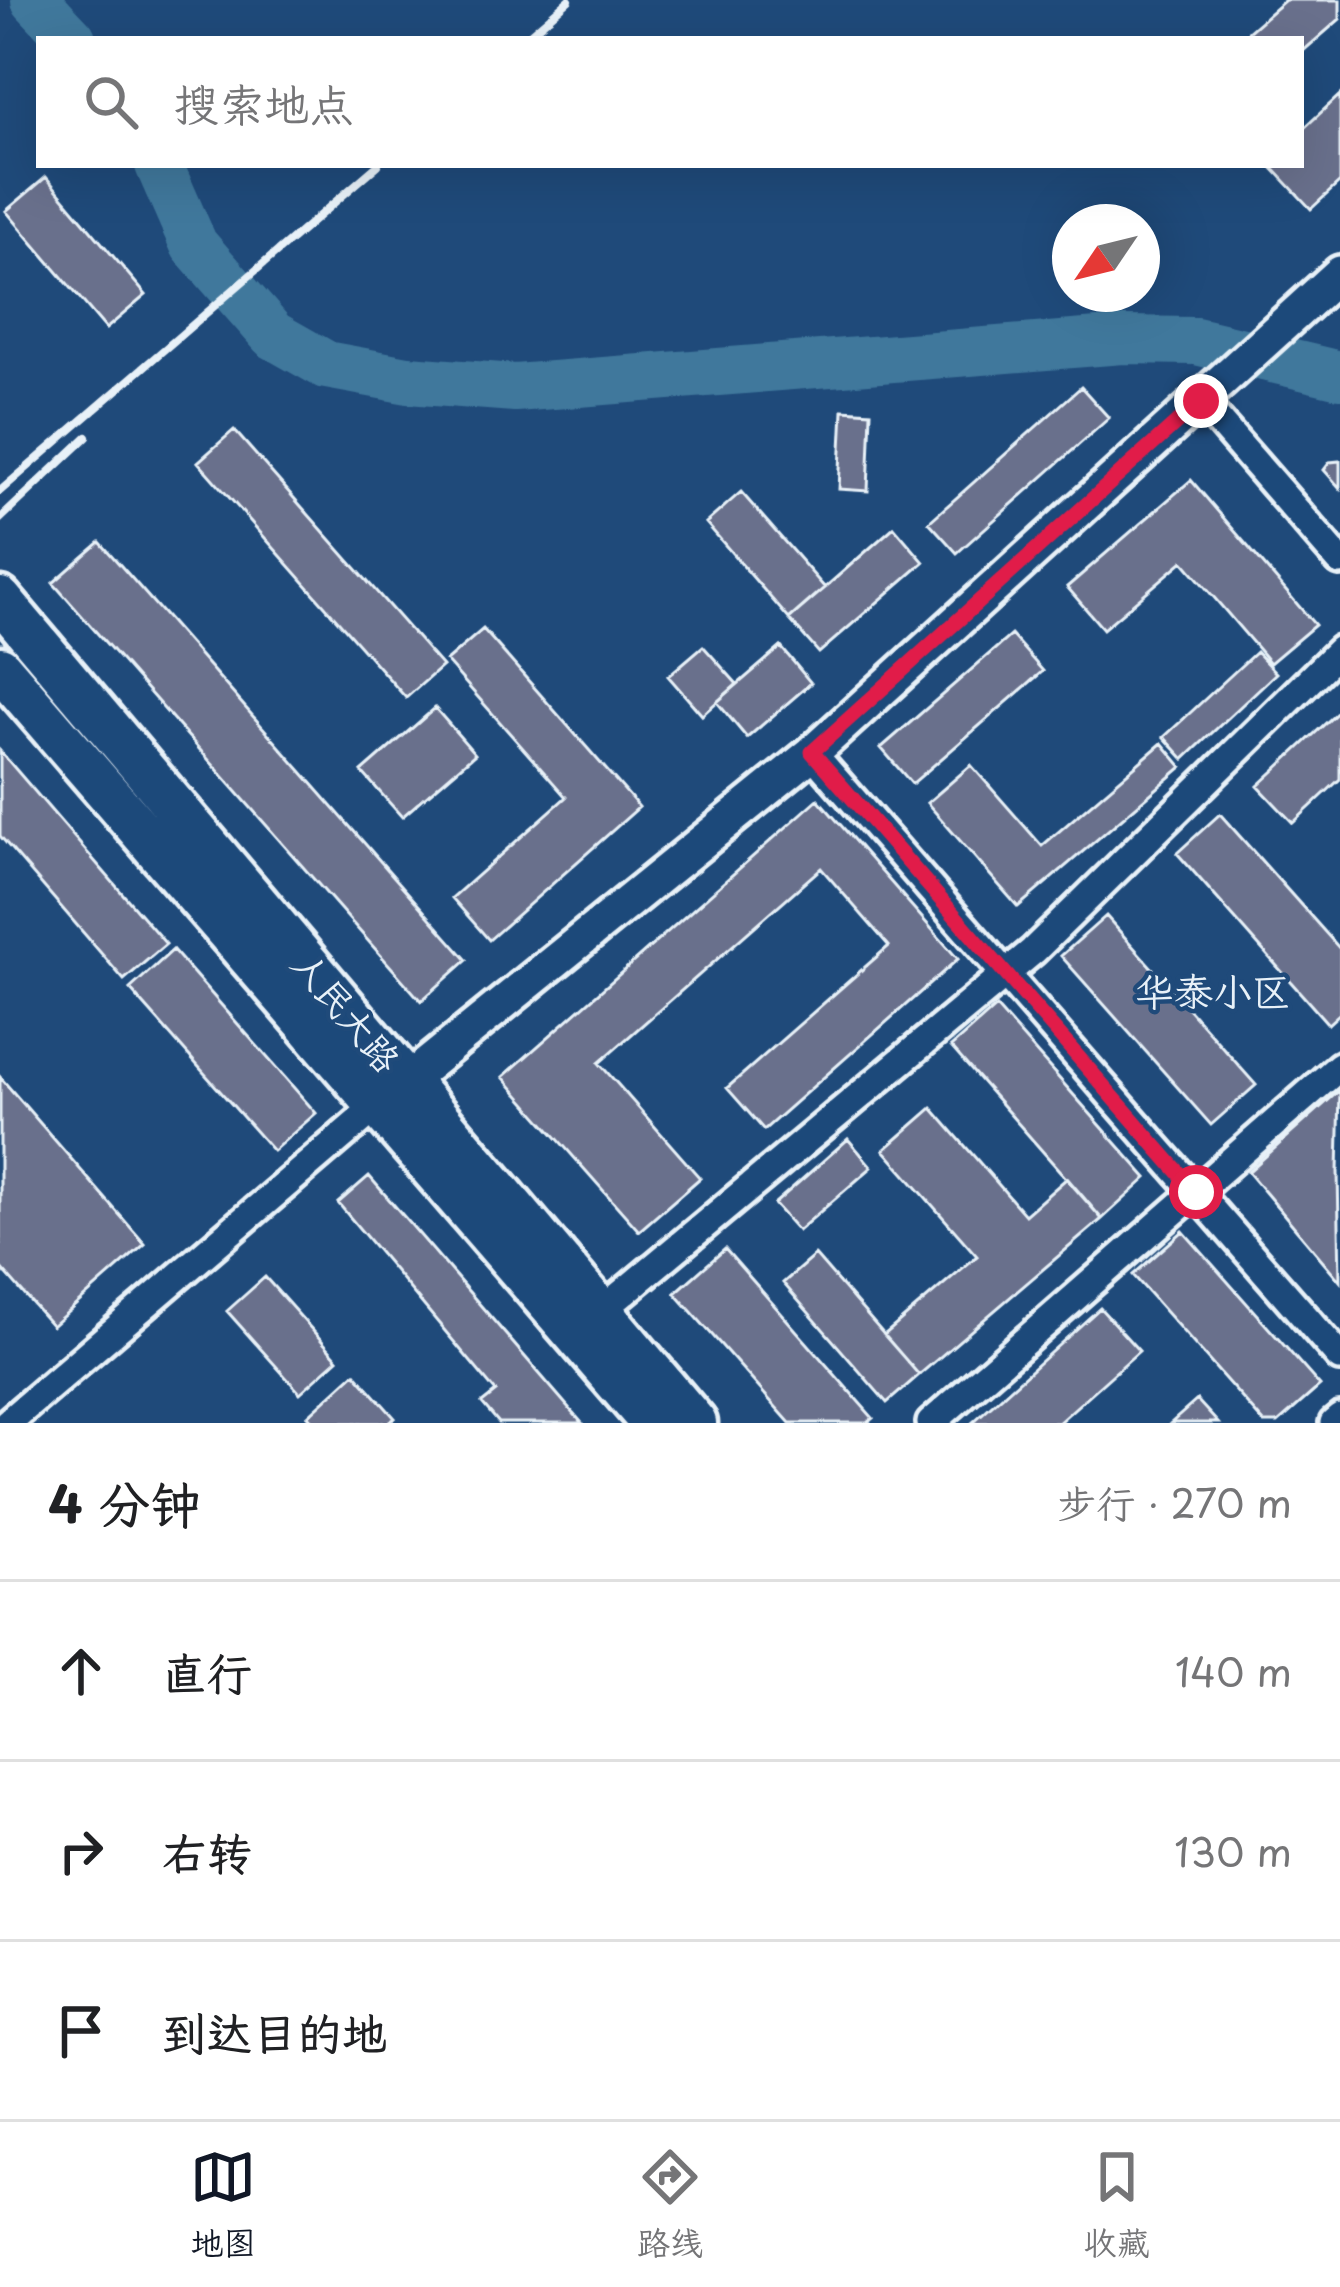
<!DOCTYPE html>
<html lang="zh">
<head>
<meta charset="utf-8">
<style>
  body { margin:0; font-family:"Playpen Sans","LXGW WenKai TC",sans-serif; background:#f6f6f6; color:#202124 }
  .compass { position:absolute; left:1052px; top:204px; width:108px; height:108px; border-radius:50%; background:#fff; box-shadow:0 12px 48px #0002; rotate:235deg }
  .stop { position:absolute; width:36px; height:36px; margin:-27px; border:9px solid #e11d48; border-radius:50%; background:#fff }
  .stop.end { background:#e11d48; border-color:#fff; box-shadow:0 3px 12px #0008 }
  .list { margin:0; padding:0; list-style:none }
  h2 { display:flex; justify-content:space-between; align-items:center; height:156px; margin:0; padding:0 48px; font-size:51px }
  h2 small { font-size:39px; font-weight:400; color:#757577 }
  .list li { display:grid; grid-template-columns:78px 1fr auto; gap:36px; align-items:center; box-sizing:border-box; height:180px; padding:0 48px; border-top:3px solid #e0e0e0 }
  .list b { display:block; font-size:45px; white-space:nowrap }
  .list em { font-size:39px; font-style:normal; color:#757577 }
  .icon { flex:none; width:66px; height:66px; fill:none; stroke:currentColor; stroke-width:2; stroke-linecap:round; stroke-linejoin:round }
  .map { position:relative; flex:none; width:1340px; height:1423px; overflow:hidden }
  .search { position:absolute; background:#fff; box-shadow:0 12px 48px #0002; left:36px; right:36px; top:36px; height:132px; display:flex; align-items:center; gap:30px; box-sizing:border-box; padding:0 42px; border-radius:0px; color:#757577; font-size:45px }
  .sheet { height:696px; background:#fff }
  nav { display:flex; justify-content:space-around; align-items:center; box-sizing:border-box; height:168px; border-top:3px solid #e0e0e0; background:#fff; font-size:33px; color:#757577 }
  nav a { display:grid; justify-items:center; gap:6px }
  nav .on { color:#111827 }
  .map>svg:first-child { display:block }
</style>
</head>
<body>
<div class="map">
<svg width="1340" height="1423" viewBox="0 0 1340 1423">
  <rect width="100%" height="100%" fill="#1f4a7a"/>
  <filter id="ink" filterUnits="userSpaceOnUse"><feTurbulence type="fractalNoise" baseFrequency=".00833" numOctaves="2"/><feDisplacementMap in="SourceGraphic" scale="24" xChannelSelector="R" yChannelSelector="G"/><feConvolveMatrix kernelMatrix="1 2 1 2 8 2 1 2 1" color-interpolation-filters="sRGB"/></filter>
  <g filter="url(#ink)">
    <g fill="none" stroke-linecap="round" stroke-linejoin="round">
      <path stroke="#40789c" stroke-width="48" d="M35,0L72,39
        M159,165L194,245L273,335L326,365L408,380L515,388L1123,340L1196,341L1340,375"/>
    </g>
    <path fill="#69708c" stroke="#e8f1f8" stroke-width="3" d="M1285,0H1340V19L1301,53V39H1240Z
      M1340,95V182L1311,209L1270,165H1301V131Z
      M46,177L146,295L106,329L6,211Z
      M1081,387L1109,418L957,553L929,522Z
      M843,410L871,412L868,491L839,489Z
      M234,430L442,666L406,698L198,462Z
      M1340,461V488L1324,470L1330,462Z
      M1191,480L1315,625L1270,663L1183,561L1103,629L1067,587Z
      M741,492L825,588L789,619L706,523Z
      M894,527L924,562L819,653L789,619Z
      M100,542L467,960L421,1001L53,583Z
      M483,629L639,807L489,940L452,898L566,797L446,661Z
      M1011,635L1043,671L912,784L881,748Z
      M703,646L737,684L702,715L668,676Z
      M781,647L811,683L747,738L717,702Z
      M1256,652L1276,673L1184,759L1164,737Z
      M435,708L475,754L402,817L362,772Z
      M1340,710V779L1293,823L1258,786Z
      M1162,743L1182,767L1018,907L927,803L971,765L1042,846Z
      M0,751L166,944L124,980L0,836Z
      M818,799L958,959L764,1130L727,1088L889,946L821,868L599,1063L700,1178L639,1231L503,1077Z
      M1220,814L1340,949V1013L1328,1024L1177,853Z
      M1106,916L1256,1085L1211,1125L1061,956Z
      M173,950L316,1113L273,1151L130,989Z
      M996,1007L1147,1178L1102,1219L951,1047Z
      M0,1077L145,1244L52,1326L0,1267Z
      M1340,1090L1338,1172L1340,1281L1248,1172Z
      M932,1108L1025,1215L1067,1178L1102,1219L919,1375L884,1335L977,1256L884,1150Z
      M848,1139L872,1167L798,1231L774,1204Z
      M369,1176L582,1423H499L482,1403L496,1392L338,1203Z
      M1183,1231L1320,1386L1278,1423H1264L1133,1275Z
      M725,1249L873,1418L867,1423H790L675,1293Z
      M815,1255L919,1375L887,1403L783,1283Z
      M265,1277L338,1359L300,1393L227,1311Z
      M1100,1308L1139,1351L1058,1423H972Z
      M355,1373L395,1418L389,1423H314L308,1416Z
      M1197,1400L1218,1423H1171Z"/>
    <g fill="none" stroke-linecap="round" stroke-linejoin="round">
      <defs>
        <path id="minor" d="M1201,401L1340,561
          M812,753L1340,1357
          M599,1313L1033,951L1340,650
          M7,1423L377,1106
          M931,1423L1340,1066
          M1334,1423L1340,1418"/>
        <path id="tertiary" d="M387,1097L812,753L1340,273"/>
        <path id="primary" d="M0,599L695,1423
          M0,668L652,1423"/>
      </defs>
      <use href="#minor" stroke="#e8f1f8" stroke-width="36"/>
      <use href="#tertiary" stroke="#e8f1f8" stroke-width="42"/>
      <use href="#primary" stroke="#e8f1f8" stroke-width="51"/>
      <use href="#minor" stroke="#1f4a7a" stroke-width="27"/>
      <use href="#tertiary" stroke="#1f4a7a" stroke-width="33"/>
      <use href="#primary" stroke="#1f4a7a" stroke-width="42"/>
      <path stroke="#e8f1f8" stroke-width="8" d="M524,39L569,0
        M0,491L378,165
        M0,519L87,437"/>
    </g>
  </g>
  <g fill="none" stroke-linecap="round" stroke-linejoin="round" filter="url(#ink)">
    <path stroke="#e11d48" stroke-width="15" d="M1196,1192L812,752L1201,401"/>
  </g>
  <g text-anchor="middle" stroke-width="9" stroke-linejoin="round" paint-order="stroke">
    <g font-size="36" fill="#e8f1f8" stroke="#1f4a7a">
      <text transform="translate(346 1012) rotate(50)" y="13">人民大路</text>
    </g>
    <g font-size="39" fill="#e8f1f8" stroke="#1f4a7a">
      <text x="1213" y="1006">华泰小区</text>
    </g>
  </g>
</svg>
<svg class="compass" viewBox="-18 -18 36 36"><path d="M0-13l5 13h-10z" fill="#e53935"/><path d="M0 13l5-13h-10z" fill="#757577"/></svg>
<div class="stop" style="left:1196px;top:1192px"></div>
<div class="stop end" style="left:1201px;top:401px"></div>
<div class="search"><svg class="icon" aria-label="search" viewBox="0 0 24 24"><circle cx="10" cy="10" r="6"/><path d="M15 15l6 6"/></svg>搜索地点</div>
</div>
<section class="sheet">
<h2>4 分钟<small>步行 · 270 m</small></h2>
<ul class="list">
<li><svg class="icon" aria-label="ahead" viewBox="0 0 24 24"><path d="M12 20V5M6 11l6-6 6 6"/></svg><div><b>直行</b></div><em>140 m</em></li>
<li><svg class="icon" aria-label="right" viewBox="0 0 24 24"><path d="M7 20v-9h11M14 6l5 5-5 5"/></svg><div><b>右转</b></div><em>130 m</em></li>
<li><svg class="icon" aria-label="arrive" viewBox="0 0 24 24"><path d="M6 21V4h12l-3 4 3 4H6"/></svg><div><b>到达目的地</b></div></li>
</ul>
</section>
<nav>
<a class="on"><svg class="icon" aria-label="map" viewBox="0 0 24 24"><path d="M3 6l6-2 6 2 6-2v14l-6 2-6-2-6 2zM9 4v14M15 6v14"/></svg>地图</a>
<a><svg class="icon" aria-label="directions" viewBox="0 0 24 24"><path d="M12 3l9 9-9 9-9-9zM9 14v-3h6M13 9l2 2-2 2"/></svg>路线</a>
<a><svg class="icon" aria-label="saved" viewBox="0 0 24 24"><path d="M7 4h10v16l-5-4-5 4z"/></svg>收藏</a>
</nav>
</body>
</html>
